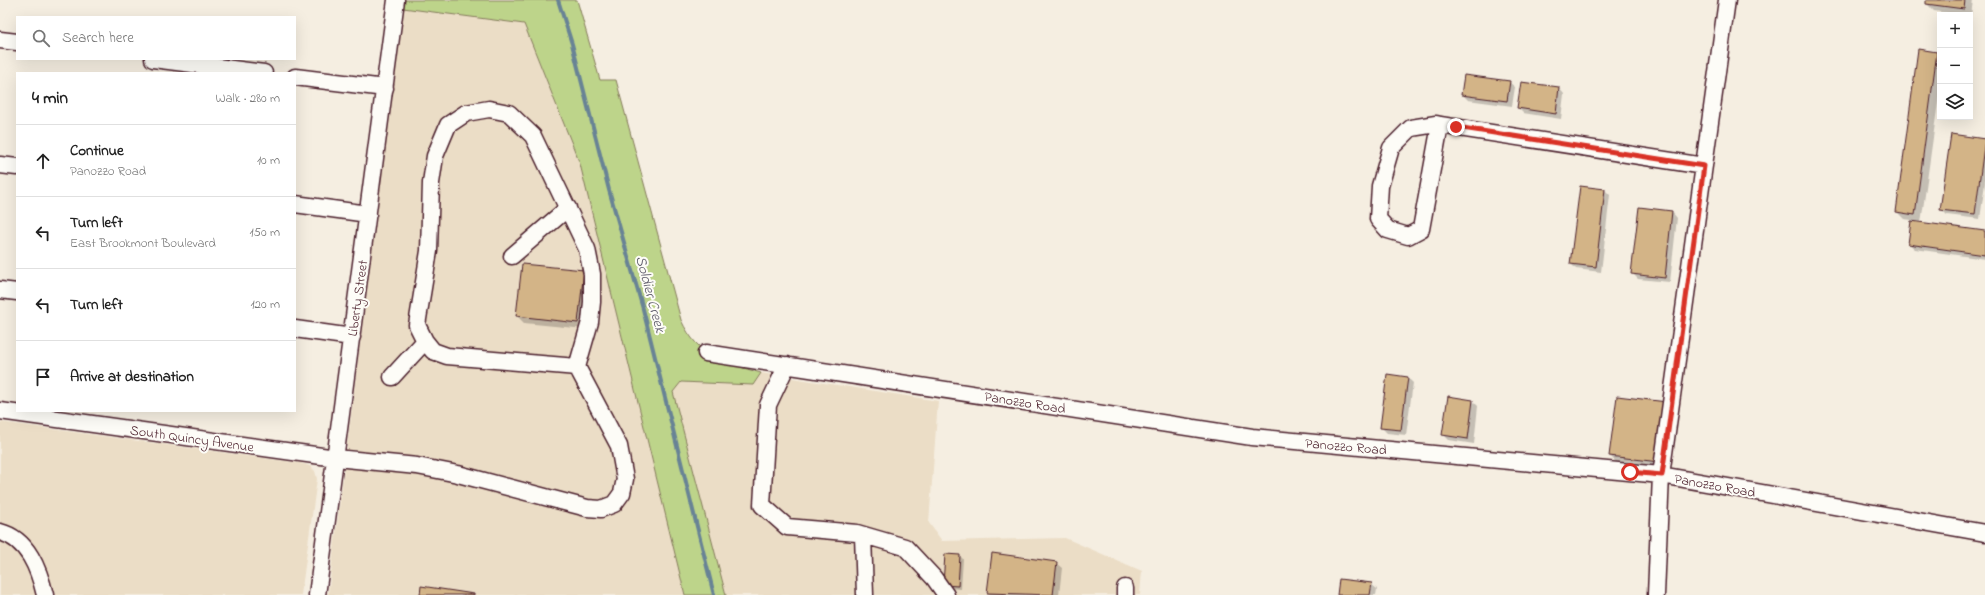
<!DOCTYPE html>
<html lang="en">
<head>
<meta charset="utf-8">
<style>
  body { margin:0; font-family:"Indie Flower",sans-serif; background:#f2f2f2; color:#222 }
  .controls { position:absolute; right:12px; top:12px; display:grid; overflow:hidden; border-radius:0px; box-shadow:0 4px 16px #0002 }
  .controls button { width:36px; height:36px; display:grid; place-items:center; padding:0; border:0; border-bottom:1px solid #e0e0e0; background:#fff; color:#222; font:20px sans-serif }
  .stop { position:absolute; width:12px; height:12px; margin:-9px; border:3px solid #d93025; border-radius:50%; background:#fff }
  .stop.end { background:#d93025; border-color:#fff; box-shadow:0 1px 4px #0008 }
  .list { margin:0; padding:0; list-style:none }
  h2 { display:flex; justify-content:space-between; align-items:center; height:52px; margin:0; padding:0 16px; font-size:17px }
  h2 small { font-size:13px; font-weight:400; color:#767676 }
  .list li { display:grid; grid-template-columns:26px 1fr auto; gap:12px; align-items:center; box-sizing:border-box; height:72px; padding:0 16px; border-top:1px solid #e0e0e0 }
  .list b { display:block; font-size:15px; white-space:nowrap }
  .list p { margin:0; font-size:13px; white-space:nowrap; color:#767676 }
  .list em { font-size:13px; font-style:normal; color:#767676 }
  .icon { flex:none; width:22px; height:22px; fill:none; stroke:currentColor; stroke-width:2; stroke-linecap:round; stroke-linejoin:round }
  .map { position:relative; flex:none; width:1985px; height:595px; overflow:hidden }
  .search { position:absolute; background:#fff; box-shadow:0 4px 16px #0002; left:16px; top:16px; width:280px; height:44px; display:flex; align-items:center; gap:10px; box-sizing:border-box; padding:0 14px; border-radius:0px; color:#767676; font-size:15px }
  .panel { position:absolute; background:#fff; box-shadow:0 4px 16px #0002; left:16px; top:72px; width:280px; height:340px; border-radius:0px }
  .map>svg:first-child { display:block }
</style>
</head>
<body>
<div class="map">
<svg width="1985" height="595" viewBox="0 0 1985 595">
  <rect width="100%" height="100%" fill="#f5eee1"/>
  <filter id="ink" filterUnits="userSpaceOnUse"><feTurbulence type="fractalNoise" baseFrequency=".025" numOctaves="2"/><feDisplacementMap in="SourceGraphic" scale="8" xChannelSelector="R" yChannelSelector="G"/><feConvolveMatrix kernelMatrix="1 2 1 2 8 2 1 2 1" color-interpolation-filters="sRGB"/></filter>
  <g filter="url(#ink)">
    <path fill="#ebddc6" d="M403,8L524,24L580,164L685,595H328Z
      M761,373L938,401L929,523L942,541L1065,538L1142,571L1140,595H726L673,392L680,382L752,385Z
      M0,422L300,463L310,466L315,471L317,479L301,595H0Z"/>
    <path fill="#bdd48a" stroke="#847a5a" d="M404,0H577L600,80H616L681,320C699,358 723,362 761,373L753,385L681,382L673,392L726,595H685L580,164L524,24L403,8Z"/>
    <path fill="#0003" d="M1927,0H1973L1971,16L1934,11L1927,4Z
      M1937,53L1940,56V88L1921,223L1985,232V259L1915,249L1909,244L1912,220L1904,219L1897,212Z
      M1509,82L1515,87L1512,106L1468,100L1462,94Z
      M1522,83L1559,88L1564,94L1561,119L1523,113L1518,108Z
      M1985,140V183L1980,219L1947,215L1941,209Z
      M1580,187L1605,190L1610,195L1601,272L1576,269L1571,264Z
      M1640,208L1672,212L1677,218L1670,282L1638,279L1632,273Z
      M583,271L591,278L585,329L524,323L517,316Z
      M1408,378L1413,383L1406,435L1387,433L1381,427Z
      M1618,397L1666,469L1617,463L1610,456Z
      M1473,401L1478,406L1474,444L1449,440L1444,435Z
      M960,556L963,559L961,589L947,588Z
      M1056,563L1062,568L1059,595H990L988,593Z
      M1371,584L1377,589L1376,595H1338Z"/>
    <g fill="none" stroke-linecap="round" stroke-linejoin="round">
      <path stroke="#688395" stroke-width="4" d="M558,0L572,44L609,190L643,309L714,595"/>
    </g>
    <path fill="#d3b487" stroke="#4a1f2b" d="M1926,0H1965L1964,9L1926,4Z
      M1918,49L1937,52L1915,215L1896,212Z
      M1464,75L1510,81L1507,101L1461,95Z
      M1521,82L1559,87L1556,114L1517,108Z
      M1951,134L1985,139L1975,214L1940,210Z
      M1580,186L1605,189L1596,267L1570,264Z
      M1639,207L1672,211L1665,278L1631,274Z
      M1911,221L1985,231V255L1908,244Z
      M522,264L584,270L578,323L516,316Z
      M1387,374L1408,377L1401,430L1380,428Z
      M1448,396L1473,400L1468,439L1442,435Z
      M1617,396L1667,402L1659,462L1609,456Z
      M992,553L1057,562L1053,595L987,593Z
      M945,554L960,555L958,586L943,585Z
      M1339,579L1372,583L1370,595H1337Z
      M421,586L474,594V595H420Z"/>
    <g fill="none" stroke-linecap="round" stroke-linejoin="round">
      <defs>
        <path id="minor" d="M0,40L17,42
          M153,59L264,73
          M295,77L385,88
          M1440,125L1421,229L1408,236L1388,230L1378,219L1380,186L1391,148L1411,128L1436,124L1440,125L1704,166
          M0,165L17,167
          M295,204L368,214
          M512,256L568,208
          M0,290L17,292
          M295,329L352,337
          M425,341L417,325L429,251L431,183L435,156L448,125L466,113L489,109L509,113L533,136L587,249L592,274V302L590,322L577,367
          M706,353L1252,437L1661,475L1985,533
          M787,365L768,405L762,505L787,527L857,533L905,547L934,578L946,595
          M0,411L336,458L417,466L458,474L587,508L601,509L614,504L622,493L625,479L619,446L577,367L447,356L433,351L425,341L392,377
          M0,532C28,539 39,570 45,595
          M863,535L865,595
          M317,595L396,0
          M1125,595V588
          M1656,595L1661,475L1727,0"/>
      </defs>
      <use href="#minor" stroke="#4a1f2b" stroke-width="19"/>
      <use href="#minor" stroke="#fdfcf7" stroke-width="16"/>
    </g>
  </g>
  <g fill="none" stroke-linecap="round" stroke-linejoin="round" filter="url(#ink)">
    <path stroke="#d93025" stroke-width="5" d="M1456,127L1704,166L1662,475L1630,472"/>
  </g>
  <g text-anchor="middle" stroke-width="4" stroke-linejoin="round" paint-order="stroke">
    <g font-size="14" fill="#4a1f2b" stroke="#fdfcf7">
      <text transform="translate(357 298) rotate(-82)" y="5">Liberty Street</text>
      <text transform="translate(1025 402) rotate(9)" y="5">Panozzo Road</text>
      <text transform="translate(192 438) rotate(8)" y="5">South Quincy Avenue</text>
      <text transform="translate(1346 446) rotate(5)" y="5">Panozzo Road</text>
      <text transform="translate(1715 485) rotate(10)" y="5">Panozzo Road</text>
    </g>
    <g font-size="15" font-style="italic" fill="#5c5969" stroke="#fdfcf7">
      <text transform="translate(651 294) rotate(75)" y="5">Soldier Creek</text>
    </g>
  </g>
</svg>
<div class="controls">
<button>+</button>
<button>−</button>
<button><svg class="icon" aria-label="layers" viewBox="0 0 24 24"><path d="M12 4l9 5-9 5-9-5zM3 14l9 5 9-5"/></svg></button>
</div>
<div class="stop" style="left:1630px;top:472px"></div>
<div class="stop end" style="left:1456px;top:127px"></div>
<div class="search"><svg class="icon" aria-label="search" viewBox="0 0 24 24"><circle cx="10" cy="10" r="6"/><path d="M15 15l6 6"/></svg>Search here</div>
<section class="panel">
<h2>4 min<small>Walk · 280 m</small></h2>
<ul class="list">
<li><svg class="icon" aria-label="ahead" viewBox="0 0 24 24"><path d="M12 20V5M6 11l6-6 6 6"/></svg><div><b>Continue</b><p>Panozzo Road</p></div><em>10 m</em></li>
<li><svg class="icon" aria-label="left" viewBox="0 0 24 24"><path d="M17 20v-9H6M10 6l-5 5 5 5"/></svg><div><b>Turn left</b><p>East Brookmont Boulevard</p></div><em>150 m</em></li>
<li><svg class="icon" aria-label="left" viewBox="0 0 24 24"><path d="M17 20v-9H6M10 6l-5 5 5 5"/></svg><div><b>Turn left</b></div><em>120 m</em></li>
<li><svg class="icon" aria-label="arrive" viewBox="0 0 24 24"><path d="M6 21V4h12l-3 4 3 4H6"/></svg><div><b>Arrive at destination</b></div></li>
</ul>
</section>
</div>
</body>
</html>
